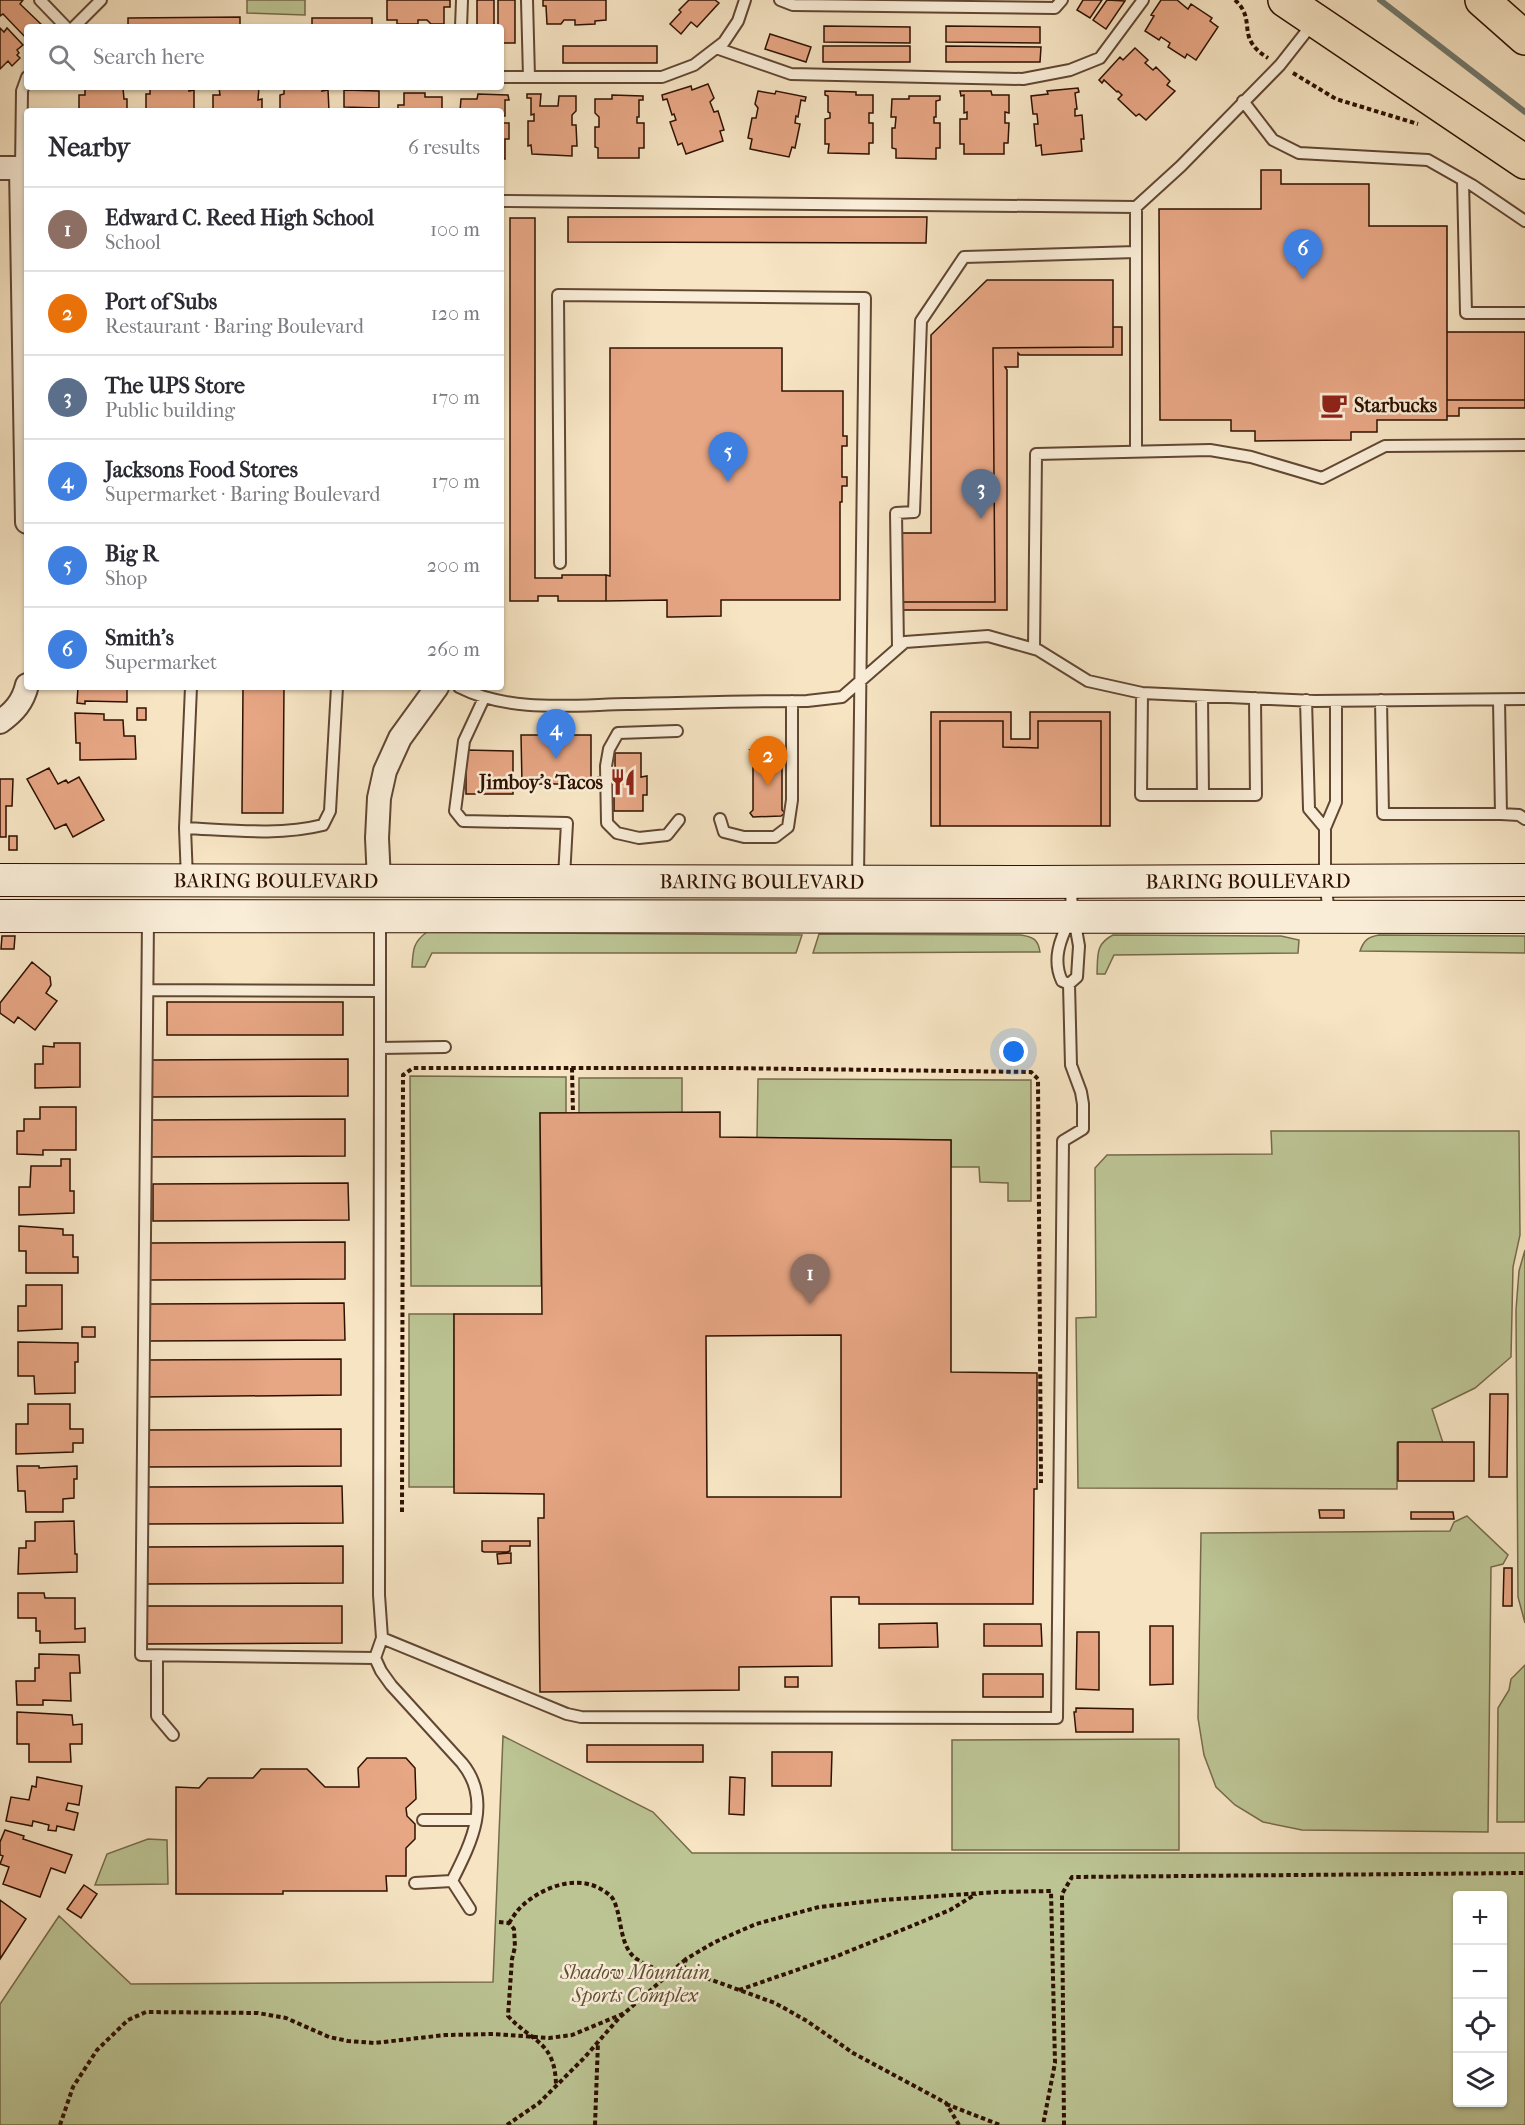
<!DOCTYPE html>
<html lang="en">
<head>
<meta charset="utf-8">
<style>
  body { margin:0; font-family:"IM FELL French Canon",serif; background:#f7f7f7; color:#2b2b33 }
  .controls { position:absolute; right:18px; bottom:18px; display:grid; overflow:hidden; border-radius:6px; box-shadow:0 2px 4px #0004 }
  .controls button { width:54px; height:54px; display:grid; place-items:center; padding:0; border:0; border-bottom:2px solid #e1e1e2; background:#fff; color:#2b2b33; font:30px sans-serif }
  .you { position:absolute; left:1014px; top:1052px; width:21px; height:21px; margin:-15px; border:4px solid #fff; border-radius:50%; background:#1a73e8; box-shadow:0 0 0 9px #1a73e833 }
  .badge { display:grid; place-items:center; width:39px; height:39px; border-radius:50%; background:#8f2418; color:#fff; font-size:20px; font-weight:700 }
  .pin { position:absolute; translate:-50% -50px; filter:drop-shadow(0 2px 3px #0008) }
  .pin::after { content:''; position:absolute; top:32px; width:21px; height:18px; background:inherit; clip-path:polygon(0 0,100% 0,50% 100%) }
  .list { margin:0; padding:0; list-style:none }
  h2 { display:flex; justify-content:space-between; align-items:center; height:78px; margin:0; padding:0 24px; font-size:26px }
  h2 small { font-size:20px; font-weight:400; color:#7c7c81 }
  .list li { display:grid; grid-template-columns:39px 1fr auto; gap:18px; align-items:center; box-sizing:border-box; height:84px; padding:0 24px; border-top:2px solid #e1e1e2 }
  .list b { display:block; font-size:22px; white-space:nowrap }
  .list p { margin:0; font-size:20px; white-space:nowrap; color:#7c7c81 }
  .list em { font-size:20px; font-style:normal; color:#7c7c81 }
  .icon { flex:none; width:33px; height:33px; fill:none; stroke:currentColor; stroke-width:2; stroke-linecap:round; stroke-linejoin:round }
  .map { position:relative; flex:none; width:1525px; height:2125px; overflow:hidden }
  .search { position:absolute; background:#fff; box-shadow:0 2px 4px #0004; left:24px; top:24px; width:480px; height:66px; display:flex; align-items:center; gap:15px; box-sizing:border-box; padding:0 21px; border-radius:6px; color:#7c7c81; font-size:22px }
  .panel { position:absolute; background:#fff; box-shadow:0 2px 4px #0004; left:24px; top:108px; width:480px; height:582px; border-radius:6px }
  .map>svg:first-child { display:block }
</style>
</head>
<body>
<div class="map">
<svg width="1525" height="2125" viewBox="0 0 1525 2125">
  <rect width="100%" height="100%" fill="#f6e4c3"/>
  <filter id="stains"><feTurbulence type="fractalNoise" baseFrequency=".00333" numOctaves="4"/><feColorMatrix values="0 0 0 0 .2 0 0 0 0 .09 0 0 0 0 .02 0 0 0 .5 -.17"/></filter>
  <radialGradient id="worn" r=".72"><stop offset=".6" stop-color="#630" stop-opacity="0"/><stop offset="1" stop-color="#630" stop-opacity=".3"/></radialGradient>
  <path fill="#bcc494" stroke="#766a4a" stroke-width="1.5" fill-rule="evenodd" d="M247,0H305V15L247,13Z
    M427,932L802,935L796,953H432L425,967H412C413,950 413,942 427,932Z
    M819,934L1021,935C1033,937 1038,939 1040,952L813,953Z
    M1113,935L1281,936L1299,940L1298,953L1114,955L1105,974H1097C1098,956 1095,944 1113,935Z
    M1379,935L1525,936V953L1360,951C1364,940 1368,937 1379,935Z
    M410,1076L566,1077V1113H540L541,1286H411Z
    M579,1078H682V1113H579Z
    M758,1079L1031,1080V1201H1008V1183L980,1182L979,1167H951V1140L757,1138Z
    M1271,1131H1519L1520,1235L1513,1267L1511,1357L1475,1388L1432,1409L1443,1443H1397V1489L1078,1488L1076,1318L1096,1317L1095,1168L1107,1155L1272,1154Z
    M1525,1250V1623L1518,1597L1516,1310L1519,1271Z
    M409,1314H454V1487H409Z
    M1467,1516L1508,1555L1503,1564L1491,1567L1488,1832L1302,1830L1263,1822L1235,1805L1216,1787L1204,1755L1198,1718L1201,1533L1450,1531L1454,1522Z
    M1525,1665V1822H1497L1498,1708L1509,1690L1511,1679Z
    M503,1736L653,1812L692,1853H1525V2125H0V2004L59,1916L131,1984L493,1982ZM1458,1896H1502V2102H1458Z
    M1179,1739V1850H952V1740Z
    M148,1839L167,1840L168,1884L95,1885L107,1854Z"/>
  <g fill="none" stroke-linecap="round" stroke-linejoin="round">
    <path stroke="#71796e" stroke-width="6" d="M1380,0L1525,112"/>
  </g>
  <path fill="#e7a684" stroke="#2f1101" stroke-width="1.5" fill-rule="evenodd" d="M0,0H23L20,4L44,27H27V39L3,14L0,16Z
    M387,0H450V7H444V24H431L427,20H418V24H397V20H387Z
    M477,0H494V27H477Z
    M498,0H515V43H501V27H498Z
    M543,0H606V20L595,21V24L575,25V20H564L561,24H547L546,6H543Z
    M689,0H715L719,3L697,27L691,22L681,34L670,24L681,12L679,10Z
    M1083,0H1102L1090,18L1077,10Z
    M1107,0L1125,1L1106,29L1093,20Z
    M1161,0H1177L1188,9L1191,4L1212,18L1210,21L1218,27L1196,60L1187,54L1185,58L1168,47L1170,43L1161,37L1159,40L1145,31L1154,16L1151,15Z
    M240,17V27H128V18Z
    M312,18H372V27H312Z
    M824,26L910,27V43L824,42Z
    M946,26L1040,27V43L946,42Z
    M0,28L4,32L7,28L23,45L17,50L19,53L17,55L20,58L12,66L8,61L0,69Z
    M770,34L811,47L806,62L765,49Z
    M563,46H657V63H563Z
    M823,46H910V62H823Z
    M946,46L1041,47L1040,62H946Z
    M1135,48L1148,60L1145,63L1153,70L1156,67L1170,81L1167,85L1175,91L1146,120L1139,114L1136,116L1118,99L1122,95L1118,91L1117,92L1104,80L1102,83L1099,80L1120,57L1123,60Z
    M708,84L714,98L710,102L714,112L718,111L724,130L720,131L723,141L686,154L682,143L678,145L670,122L676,120L674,114L672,115L667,99L663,100L662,95L691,86L692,90Z
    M83,87H125L123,88L124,99H127V111H79V95H85V88Z
    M150,87H189V91L194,90V111H146V94H150Z
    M217,87H259L258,100L262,99V111H213V95H220L219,88Z
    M284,87H323L322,91L328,90L329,111H280V95L284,94Z
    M1078,88L1079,92L1075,93L1077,109H1075V116L1082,115L1084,139H1081L1082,151L1042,155L1041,145L1036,146L1034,124H1038L1037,114H1033L1031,96L1048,94L1047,91Z
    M344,90L379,91V108L344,107Z
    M758,91L775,94L776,91L806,97L805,101L801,100L798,117L796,116L795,123L800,124L795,148L792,147L789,157L750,149L752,139L748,138L752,118H756L758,108L755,104Z
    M825,91L856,92V95H873V113H869V123H873V143H869V154L828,153L829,144H825V119L830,118V113L828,112V96L825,95Z
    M960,91H991L992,95H1009V113L1005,112V123H1009L1008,143H1004V154H964V144H960V119H967V112L964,113V95L961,96Z
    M404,93H425V97H442V111H398V105H404Z
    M478,94L508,95L509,100H505V116H503V123H509V139H505V159L501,158V111H460L461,99H477Z
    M527,94H541L540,106H558L559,96H576V111L572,115V125H576L577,146H572V156L532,154L531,145L528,146V121H534V114L531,115V98H527Z
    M612,95L643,96V100H639V117H637V123H644V148H639V158H598V148L595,147V127H599V117L595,113V99H612Z
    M909,96H940V100L936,101V117H934V123H940V148H936V159L896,158V149L892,148V128H895L896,117H891L892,99H909Z
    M1261,170H1281V184H1369V226H1447V420H1377V432H1351V440L1255,441V431H1231V420H1160L1159,209H1261Z
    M568,217H927L926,243L568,242Z
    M510,218H535V578H562V575H606V601H558V596H538V601H510Z
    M987,280H1113V347L993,348L995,602H900L902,600V533H931V335Z
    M1113,327H1122V355H1020L1018,353V367H1005L1007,370V610H899L900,602H995L993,348L1113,347Z
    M1447,332H1525V400H1447Z
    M610,348H782V391H843V436H847V446H842V477H847V486H842V502H840V600H721V616L671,617H667V600L606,601V575L610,576Z
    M1447,400H1525V408H1459V416H1447Z
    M78,687H127V702L85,701V704L77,703Z
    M243,687H284L283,813H242Z
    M137,708H146V720H137Z
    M931,712H1011V739H1030V712H1110V826H1101V721H1038V748L1003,747V721H940V826H931Z
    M75,713L104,714V720H123L124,736H135L136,759L80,760V743H76Z
    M940,721H1003V747L1038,748V721H1101V826H940Z
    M521,735H591V784H522Z
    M785,749V762L782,763V810L785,813L781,816L753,817L750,813L753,810V753L750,750Z
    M466,750L513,751V794H466Z
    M615,753H641V777L647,776V795H643V811H614V786H598V777H615Z
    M49,768L58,784L66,780L68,783L79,777L104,820L73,837L66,824L55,829L27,779Z
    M0,779H13L12,806H6V837H0Z
    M9,836H17V850H9Z
    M2,936H15L14,949H1Z
    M32,962L50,977L51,985L46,993L57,1001L35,1030L18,1017L14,1023L0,1013V1003Z
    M167,1002H343V1035H167Z
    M54,1043H80V1087L35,1088V1064H43V1046L54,1047Z
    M348,1059V1096L152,1097V1060Z
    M40,1107H76V1150H43V1155L17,1154V1131H24V1119H40Z
    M720,1112V1137L951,1140V1372L1037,1373V1489H1034L1033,1604H859V1597H831L832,1666L739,1667V1690L540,1692L538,1518H544V1494L454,1493V1314H542L540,1113ZM841,1335V1497H707L706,1336Z
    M345,1119V1156L149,1157V1120Z
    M61,1159H70V1191H74V1213L19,1215V1187H30L31,1166H61Z
    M348,1183L349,1220L153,1221V1184Z
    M19,1226L63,1229V1235H73V1257H78V1273H26V1251H19Z
    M345,1242V1279L149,1280V1243Z
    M26,1285H62V1329L18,1331V1306H26Z
    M344,1303L345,1340L149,1341V1304Z
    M82,1327H95V1337H82Z
    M18,1342L78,1343V1362H75V1393L35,1394L34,1376H18Z
    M341,1359V1395L145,1397V1360Z
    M1490,1394H1508L1507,1477H1489Z
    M28,1404H70V1429H83V1443H73V1452L16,1454V1424H28Z
    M341,1429V1466L146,1467V1430Z
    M1398,1442H1474V1481H1398Z
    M17,1466H39V1468L77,1466V1479H74V1498L63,1499V1512H26L25,1491H18Z
    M342,1486L343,1523L147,1524V1487Z
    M1319,1510H1344V1518H1320Z
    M1411,1512H1453L1454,1519H1411Z
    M74,1521L75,1554H77V1572L18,1574L19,1548H26V1541H35V1522Z
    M482,1541H530V1546H510V1551L507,1552H484L482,1551Z
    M343,1546V1583L147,1584V1547Z
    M511,1553V1563L498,1564L497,1554Z
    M1504,1568H1512V1606H1503Z
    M18,1593H44L45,1598H75V1629L85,1628V1642L40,1643V1631H36V1618H18Z
    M146,1606H342V1643L147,1644Z
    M937,1623L938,1647L879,1648V1624Z
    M984,1624H1041L1042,1646H984Z
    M1150,1626H1173V1684L1150,1685Z
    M1077,1632H1099V1690L1076,1689Z
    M39,1654L79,1655L80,1673H70L71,1701L43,1700V1705H17L16,1681H35V1668H39Z
    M983,1674H1043V1697H983Z
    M785,1677H798V1687H785Z
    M1076,1708L1133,1709V1732H1076L1074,1712H1076Z
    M17,1712L72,1715L73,1725L82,1724V1744H70L71,1762H29V1744H17Z
    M587,1745H703V1762H587Z
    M772,1752H832L831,1786H772Z
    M367,1758H406L415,1768L416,1799L406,1808L407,1816L415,1824V1839L406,1848V1876H386L387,1891H283V1894H176V1787L199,1788L208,1778H253L261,1769H307L325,1787H359L358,1768Z
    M37,1777L82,1786L79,1805L68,1803L66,1810L78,1813L74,1830L57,1826L56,1831L48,1830L49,1825L33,1821L32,1826L6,1821L11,1797L29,1800L32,1786L36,1787Z
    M730,1777L745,1778L744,1815L729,1814Z
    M5,1830L24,1836L23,1839L72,1855L65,1873L51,1868L40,1897L3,1884L9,1867L0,1864L3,1856L0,1855V1842Z
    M84,1885L97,1894L81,1918L67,1909Z
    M0,1900L26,1919L0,1959Z"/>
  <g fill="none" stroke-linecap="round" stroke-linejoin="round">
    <defs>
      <path id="lane" d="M40,0L66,27
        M527,0L529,77
        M780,0L793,5L1055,8L1062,0
        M74,27L101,0
        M461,27L462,0
        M716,48L791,74L1023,79L1070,70L1100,58L1143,0
        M501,77H662L694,65L724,42L738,21L745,0
        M1243,101L1273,140L1299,153L1428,160L1472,185L1525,221
        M21,168L22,91L27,77
        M1463,181L1466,313H1525
        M501,201L1136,207L1181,166L1280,65L1313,23
        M1136,207V452
        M560,563L558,295L865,298L858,878
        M898,647L896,513L914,512L921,321L964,257L1136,252
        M1034,649L1036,454L1210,450L1251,457L1322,478L1385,446L1525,445
        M459,687C510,713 572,705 627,704C687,703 747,701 807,701L842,697L905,642L988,636L1038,650L1088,681L1142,693L1315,701L1525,699
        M1142,693L1141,795H1203L1202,696
        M484,698L464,741L455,811L463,821L567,823L564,877
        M1306,700L1309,809L1325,828
        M1381,700L1383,814H1501L1499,700
        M677,731L618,733L609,749L606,766L607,823L617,833L639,838L667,835L679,820
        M1203,795H1256L1255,698
        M1501,814L1519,815L1525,819
        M720,819L724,832L744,837H775L788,827L792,800V701
        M185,828C230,830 279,836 323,825L330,811L337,687
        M187,879L185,828L191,687
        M1329,914L1325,880V828L1336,802V701
        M380,918V1048L445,1047
        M148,920L141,1655L375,1658L382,1638
        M1069,984L1077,977L1079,946L1076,929L1072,917L1071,884
        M1069,984L1062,981C1052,960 1060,939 1070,920
        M148,990L380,991
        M380,1048L379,1595L382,1638L567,1714L581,1717L1057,1718L1063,1141L1083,1129V1104L1081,1092L1071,1065L1069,984
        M157,1656V1716L173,1735
        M375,1658L381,1671L391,1685L462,1763C493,1801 471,1843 452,1881
        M423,1820H476
        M452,1881L470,1909
        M415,1883L452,1881"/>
      <path id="street" d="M0,168H27
        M21,168L27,522
        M0,722C14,712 23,702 27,685
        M379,881L377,838L379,798L385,771L400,738L437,687"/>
      <g id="secondary">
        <path id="s1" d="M0,880L1034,882L1525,880"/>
        <path d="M0,916L1525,917"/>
      </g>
      <path id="primary" d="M1285,0L1525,162
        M1482,0L1525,38"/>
    </defs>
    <use href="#lane" stroke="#614632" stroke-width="14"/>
    <use href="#street" stroke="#614632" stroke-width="26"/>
    <use href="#secondary" stroke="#2f1101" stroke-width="34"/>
    <use href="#primary" stroke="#2f1101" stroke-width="36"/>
    <path stroke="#2f1101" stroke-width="4" stroke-dasharray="4.5 3" stroke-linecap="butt" d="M1235,0C1258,21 1234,37 1268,58
      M1293,73L1336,99L1418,124
      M572,1068L573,1113
      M402,1512L403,1075L413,1068H726L1031,1072L1038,1079L1041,1483
      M499,1922L509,1923L514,1929L515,1947L512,1959L508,2016C533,2043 555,2041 556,2085
      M509,1923C513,1917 517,1910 523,1905C542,1888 574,1875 599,1888C604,1891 610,1894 613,1899C622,1916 619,1940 632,1955C641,1964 657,1969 669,1974
      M739,1990L837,1956L914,1925L950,1910L976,1894
      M946,2104L1000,2125
      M60,2125L73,2087L97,2050L128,2020L146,2012L258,2013L286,2018L329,2037L348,2041L375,2043L445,2035L494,2034L549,2038L572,2035L625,2013
      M507,2125L539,2103L584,2058L619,2018L686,1959
      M595,2125L598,2042
      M959,2125L946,2103L853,2053L807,2021L775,2003L709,1979L681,1977L686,1959L715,1942L756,1924L819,1907L882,1900L997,1892L1051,1891L1055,2063L1043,2125
      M1064,2125L1062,1894L1072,1877L1525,1873"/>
    <use href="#lane" stroke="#f9edd8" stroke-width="10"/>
    <use href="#street" stroke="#f9edd8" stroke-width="22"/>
    <use href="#secondary" stroke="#f9edd8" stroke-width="32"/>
    <use href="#primary" stroke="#f6e4c3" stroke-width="33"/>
  </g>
  <defs>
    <symbol id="cafe-bare" viewBox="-9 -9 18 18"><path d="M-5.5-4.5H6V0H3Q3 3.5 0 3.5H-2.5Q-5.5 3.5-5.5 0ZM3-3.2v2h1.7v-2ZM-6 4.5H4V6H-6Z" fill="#8f2418" stroke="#f9edd8" stroke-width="2.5" paint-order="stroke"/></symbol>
    <symbol id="restaurant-bare" viewBox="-9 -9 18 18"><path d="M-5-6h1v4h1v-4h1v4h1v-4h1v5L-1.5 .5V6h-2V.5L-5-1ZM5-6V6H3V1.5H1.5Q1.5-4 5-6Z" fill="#8f2418" stroke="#f9edd8" stroke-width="2.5" paint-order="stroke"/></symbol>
  </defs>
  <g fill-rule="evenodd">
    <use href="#cafe-bare" x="1315" y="386" width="38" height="38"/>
    <use href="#restaurant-bare" x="604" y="763" width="38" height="38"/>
  </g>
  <g text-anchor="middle" stroke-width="5" stroke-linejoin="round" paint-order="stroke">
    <g font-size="20" font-weight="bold" fill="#2f1101" stroke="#f9edd8" text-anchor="start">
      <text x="1354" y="412">Starbucks</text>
      <text x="603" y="789" text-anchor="end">Jimboy's Tacos</text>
    </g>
    <g font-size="20" fill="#2f1101" stroke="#f9edd8">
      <text dy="7" stroke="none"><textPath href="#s1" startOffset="276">BARING BOULEVARD</textPath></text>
      <text dy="7" stroke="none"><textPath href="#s1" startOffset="762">BARING BOULEVARD</textPath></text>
      <text dy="7" stroke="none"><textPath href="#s1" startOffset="1248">BARING BOULEVARD</textPath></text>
    </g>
    <g font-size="20" font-style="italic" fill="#605034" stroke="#f9edd8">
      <text x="635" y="1979">Shadow Mountain<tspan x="635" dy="23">Sports Complex</tspan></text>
    </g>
  </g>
  <rect width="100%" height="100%" filter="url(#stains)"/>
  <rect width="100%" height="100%" fill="url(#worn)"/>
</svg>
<div class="controls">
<button>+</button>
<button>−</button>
<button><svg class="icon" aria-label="locate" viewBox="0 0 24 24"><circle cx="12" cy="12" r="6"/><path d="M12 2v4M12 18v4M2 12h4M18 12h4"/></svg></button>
<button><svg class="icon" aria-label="layers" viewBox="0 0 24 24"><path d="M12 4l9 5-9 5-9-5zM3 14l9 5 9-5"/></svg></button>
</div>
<div class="you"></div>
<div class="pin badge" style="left:810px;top:1304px;background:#8d6e63">1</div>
<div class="pin badge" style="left:768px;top:786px;background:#e8710a">2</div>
<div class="pin badge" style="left:981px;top:519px;background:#5c6f8a">3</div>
<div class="pin badge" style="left:556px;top:759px;background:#3f7fe0">4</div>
<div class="pin badge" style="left:728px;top:482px;background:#3f7fe0">5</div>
<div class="pin badge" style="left:1303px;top:279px;background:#3f7fe0">6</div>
<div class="search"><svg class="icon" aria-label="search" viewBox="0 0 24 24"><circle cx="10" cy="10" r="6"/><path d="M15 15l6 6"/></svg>Search here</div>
<section class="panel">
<h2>Nearby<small>6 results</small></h2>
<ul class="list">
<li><span class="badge" style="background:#8d6e63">1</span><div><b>Edward C. Reed High School</b><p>School</p></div><em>100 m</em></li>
<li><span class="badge" style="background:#e8710a">2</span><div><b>Port of Subs</b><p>Restaurant · Baring Boulevard</p></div><em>120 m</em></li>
<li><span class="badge" style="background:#5c6f8a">3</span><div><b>The UPS Store</b><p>Public building</p></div><em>170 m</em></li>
<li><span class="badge" style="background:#3f7fe0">4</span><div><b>Jacksons Food Stores</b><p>Supermarket · Baring Boulevard</p></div><em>170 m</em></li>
<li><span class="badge" style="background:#3f7fe0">5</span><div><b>Big R</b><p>Shop</p></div><em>200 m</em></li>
<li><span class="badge" style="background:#3f7fe0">6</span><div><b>Smith's</b><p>Supermarket</p></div><em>260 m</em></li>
</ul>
</section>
</div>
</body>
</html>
